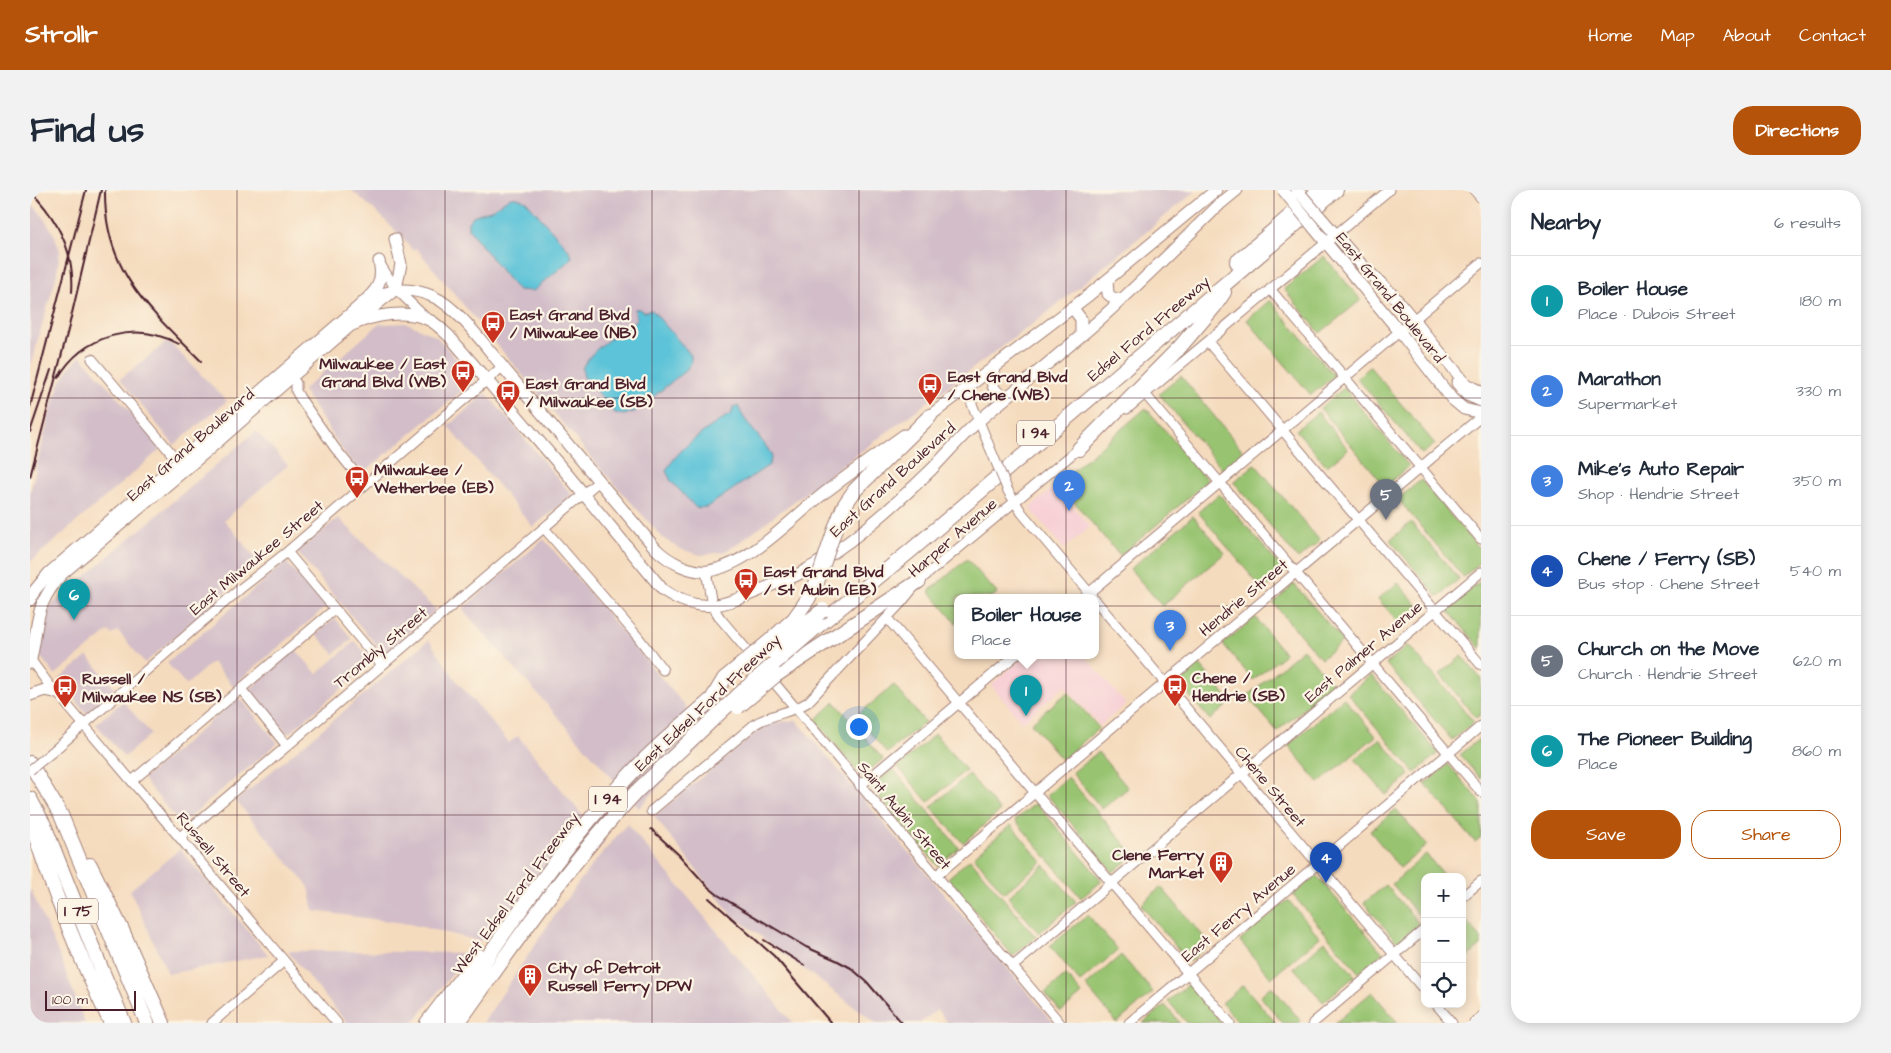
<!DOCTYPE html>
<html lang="en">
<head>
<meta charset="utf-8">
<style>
  body { margin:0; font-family:"Architects Daughter",sans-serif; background:#f2f2f3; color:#1f2937 }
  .controls { position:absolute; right:15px; bottom:15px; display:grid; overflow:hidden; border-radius:10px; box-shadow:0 2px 12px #0003 }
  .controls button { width:45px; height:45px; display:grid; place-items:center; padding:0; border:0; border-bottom:1px solid #e0e1e3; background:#fff; color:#1f2937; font:25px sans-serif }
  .scale { position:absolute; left:15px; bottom:12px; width:91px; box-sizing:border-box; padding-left:5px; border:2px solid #4a1f2b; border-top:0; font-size:14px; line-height:18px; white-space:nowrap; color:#4a1f2b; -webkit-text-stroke:4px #fcf5e5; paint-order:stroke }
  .you { position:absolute; left:828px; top:536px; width:18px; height:18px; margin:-12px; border:4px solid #fff; border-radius:50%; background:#1a73e8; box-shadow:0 0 0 8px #1a73e833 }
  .badge { display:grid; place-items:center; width:32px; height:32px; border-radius:50%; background:#b45309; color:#fff; font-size:16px; font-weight:700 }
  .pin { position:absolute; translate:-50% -41px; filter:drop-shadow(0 1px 2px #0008) }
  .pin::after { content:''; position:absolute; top:26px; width:18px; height:15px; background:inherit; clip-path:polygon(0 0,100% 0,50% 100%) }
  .popup { position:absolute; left:924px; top:404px; width:145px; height:65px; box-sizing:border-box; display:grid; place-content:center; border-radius:10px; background:#fff; filter:drop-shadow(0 1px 4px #0005); font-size:16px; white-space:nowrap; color:#747a83 }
  .popup b { font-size:19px; color:#1f2937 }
  .popup::after { content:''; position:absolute; left:50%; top:100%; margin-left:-10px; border:10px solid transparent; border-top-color:#fff }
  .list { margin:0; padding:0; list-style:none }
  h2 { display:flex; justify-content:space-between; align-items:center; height:65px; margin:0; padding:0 20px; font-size:21px }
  h2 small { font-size:16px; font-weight:400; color:#747a83 }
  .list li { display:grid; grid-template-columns:32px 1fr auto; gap:15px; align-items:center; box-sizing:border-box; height:90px; padding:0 20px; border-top:1px solid #e0e1e3 }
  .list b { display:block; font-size:19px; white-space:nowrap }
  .list p { margin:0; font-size:16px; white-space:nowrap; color:#747a83 }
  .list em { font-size:16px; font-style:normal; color:#747a83 }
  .actions { display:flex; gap:10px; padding:15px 20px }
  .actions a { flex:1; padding:11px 0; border:1px solid #b45309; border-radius:20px; text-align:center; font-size:18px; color:#b45309 }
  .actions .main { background:#b45309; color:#fff }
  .icon { flex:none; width:28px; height:28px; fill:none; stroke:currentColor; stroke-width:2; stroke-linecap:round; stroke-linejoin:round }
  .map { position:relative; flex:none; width:1451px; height:833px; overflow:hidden; border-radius:20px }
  header { display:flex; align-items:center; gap:30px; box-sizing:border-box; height:70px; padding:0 25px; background:#b45309; color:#fff }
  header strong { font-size:24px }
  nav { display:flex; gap:28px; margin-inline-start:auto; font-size:18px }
  .intro { display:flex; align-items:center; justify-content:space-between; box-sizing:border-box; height:120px; padding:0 30px }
  h1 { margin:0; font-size:35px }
  .button { padding:12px 22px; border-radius:20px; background:#b45309; color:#fff; font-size:18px; font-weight:700 }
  main { display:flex; gap:30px; padding:0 30px }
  aside { flex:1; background:#fff; border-radius:20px; box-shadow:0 2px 12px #0003 }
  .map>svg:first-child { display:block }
</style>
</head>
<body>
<header>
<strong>Strollr</strong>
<nav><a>Home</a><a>Map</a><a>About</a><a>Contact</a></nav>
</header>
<div class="intro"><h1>Find us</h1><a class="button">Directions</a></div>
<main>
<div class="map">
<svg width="1451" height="833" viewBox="0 0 1451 833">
  <rect width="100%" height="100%" fill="#fcf5e5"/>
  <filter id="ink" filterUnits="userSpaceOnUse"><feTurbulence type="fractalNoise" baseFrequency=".02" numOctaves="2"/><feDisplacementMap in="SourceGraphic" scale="10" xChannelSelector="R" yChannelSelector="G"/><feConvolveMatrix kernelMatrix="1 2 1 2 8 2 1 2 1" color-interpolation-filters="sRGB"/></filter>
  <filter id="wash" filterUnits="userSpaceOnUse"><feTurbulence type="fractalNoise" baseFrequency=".0096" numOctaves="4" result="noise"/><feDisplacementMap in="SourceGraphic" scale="20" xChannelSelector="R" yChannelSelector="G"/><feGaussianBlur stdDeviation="1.12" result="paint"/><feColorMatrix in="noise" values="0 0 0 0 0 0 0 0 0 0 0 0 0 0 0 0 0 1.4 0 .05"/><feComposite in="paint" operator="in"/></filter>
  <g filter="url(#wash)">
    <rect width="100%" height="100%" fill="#f5dbbe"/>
    <path fill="#f7cfd5" d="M1025,296L1060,337L1034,359L1000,318Z
      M996,465H1054L1096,514L1070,536L1035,496L992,532L961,495Z"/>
    <path fill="#d2bdc8" d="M321,0H1167L1017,123L704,356L694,362L671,365L650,359L633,348L571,279L386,58L383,61L374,49L349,24Z
      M0,12L12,25L24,44L30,61L26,88L0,176Z
      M377,133L407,147L445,190L332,284L315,264L273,200L349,134Z
      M138,151L197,211L144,255L90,189Z
      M51,166L132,258L0,372V303L23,211L31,191L40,177Z
      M456,203L542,305L503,337L418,236Z
      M226,241L258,275L194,330L229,372L115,473L88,441L82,445L79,441L25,485L10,466L18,421L21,415Z
      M308,328L406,420L354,464L267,362Z
      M514,349L681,547L631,594L609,618L432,419Z
      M256,372L296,417L212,488L205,498L182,472L156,495L137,473Z
      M305,428L322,449L304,464L286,444Z
      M399,450L426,490L479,553L488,546L575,653L492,728L475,725L450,751L379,734L284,721L279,697L206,611Z
      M325,451L343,472L258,544L220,499L266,460L287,484Z
      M58,466L85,499L56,523L29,489Z
      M209,507L248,553L151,634L113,589Z
      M93,511L121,544L94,567L66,534Z
      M766,530L1024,833H918L907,820L890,833H846L701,724L624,626L737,534Z
      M597,634L763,833H453L526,723L561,676Z
      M150,659L238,765L138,784L100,700Z
      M0,698L32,772L55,833H0Z
      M261,761H309L439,763L383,833H317L258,762Z"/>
    <path fill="#98c471" stroke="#71724e" d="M1294,66L1331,110L1290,143L1254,99Z
      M1240,110L1304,186L1281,205L1217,130Z
      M1340,177L1405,254L1392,264L1327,188Z
      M1151,186L1214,262L1193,280L1129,204Z
      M1314,198L1379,276L1355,296L1290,218Z
      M1116,218L1178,291L1090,366L1028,293Z
      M1288,222L1318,259L1297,276L1266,240Z
      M1225,274L1290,351L1268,369L1204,292Z
      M1391,290L1451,361V372L1433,387L1368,309Z
      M1189,304L1255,382L1233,400L1168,322Z
      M1163,326L1195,363L1132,416L1100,379Z
      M1381,332L1429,389L1408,407L1360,350Z
      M937,369L967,403L962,407H927V434L899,401Z
      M1451,391V459L1417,419Z
      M1368,393L1391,419L1372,436L1348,409Z
      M1264,394L1313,451L1291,469L1243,413Z
      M1225,427L1255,464L1223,490L1193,454Z
      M1378,455L1444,532L1422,550L1356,474Z
      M1273,459L1303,495L1247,541L1217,506Z
      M1432,466L1451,489V524L1446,528L1410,484Z
      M1169,474L1201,512L1180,530L1148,492Z
      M1341,485L1408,563L1385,583L1318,504Z
      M864,495L895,532L857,563L826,526Z
      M1038,502L1069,538L1032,570L1001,533Z
      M1314,508L1346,546L1289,593L1258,555Z
      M805,512L853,569L831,586L785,530Z
      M905,544L936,580L898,612L868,577Z
      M1451,547V589L1430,565Z
      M1350,549L1380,585L1356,605L1325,569Z
      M1068,562L1098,598L1072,619L1042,583Z
      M1418,574L1451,612V647L1445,652L1395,594Z
      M863,579L929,658L908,676L841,597Z
      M939,584L970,621L933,653L901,617Z
      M1038,587L1104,665L1083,682L1017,605Z
      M1006,613L1072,691L1051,708L985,630Z
      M1366,619L1397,655L1370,678L1340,641Z
      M981,635L1012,672L974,703L944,666Z
      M1396,664L1415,687H1395V728L1393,730L1362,694Z
      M940,669L1006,747L983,766L918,688Z
      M1014,675L1046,712L1009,743L978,707Z
      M1286,685L1353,763L1329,783L1263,705Z
      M1356,695L1389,734L1367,752L1334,713Z
      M1131,697L1180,754L1159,772L1111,715Z
      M1258,710L1290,747L1241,788L1210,751Z
      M1058,725L1088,760L1050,792L1020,756Z
      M1432,726L1451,748V756L1432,771Z
      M1295,751L1325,786L1293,812L1264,778Z
      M1091,765L1123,802L1087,833L1056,796Z
      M1036,785L1052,804L1031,822L1015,803Z
      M1159,794L1192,833H1157L1138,811Z
      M1213,795L1246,833H1209L1192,813Z
      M1241,796L1271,831L1269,833H1253L1230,806Z
      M1342,802L1368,833H1305Z
      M1135,815L1150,833H1113Z"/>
    <path fill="#5cc3d8" stroke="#537182" d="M481,7H487L496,11L538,59L542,66L540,70L503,101L488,100L480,92L438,38V32L443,26L463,19Z
      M605,119H609L614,122L622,120L661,165V173L656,180L606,221L594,225L585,223L554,187L552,179C559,160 590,142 607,130Z
      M708,216C715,235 733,248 742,266L739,275L677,317L666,318L641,291L636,281C650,256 678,238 702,223L703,217Z"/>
  </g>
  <g filter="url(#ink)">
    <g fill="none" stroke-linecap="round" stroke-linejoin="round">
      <defs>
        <path id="minor" d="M1444,0L1451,8
          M350,74L366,99L396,128
          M1240,99L1451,349
          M1178,152L1451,475
          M62,169L142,264
          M266,193V201L270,208L305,258L335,295
          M935,197L960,258
          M1115,204L1451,602
          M1097,219L1359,0
          M978,301L992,323L1062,406
          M514,338L608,447L633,480
          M257,362L352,475
          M676,381L682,415L690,428L1030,833
          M1054,407L1451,73
          M1065,410L1395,801
          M857,428L1200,833
          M0,469L26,504
          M24,498L37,515L307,833
          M211,499L257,556
          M21,563L210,399L257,362L472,177
          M102,591L305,419
          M830,596L986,465
          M621,621L725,534C743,523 759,524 778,512L871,413L889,391L1052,256
          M150,647L569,291
          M906,686L1448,229
          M1432,707L1451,691
          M982,777L1451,382
          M1406,814L1422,833
          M182,833L254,771
          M1099,833L1451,536
          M1283,833L1395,739
          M1444,833L1451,827"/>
        <path id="major" d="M1293,30L1331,74L1364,106L1436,194L1451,202
          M1284,38L1369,141L1422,209L1434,219L1451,223
          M1077,90L1078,104L1083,108L1091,110
          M1042,117L1051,129V145
          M326,119C351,101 374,93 404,107C429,118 458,160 477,182C527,241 577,300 626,359C638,371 660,383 678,381C718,375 757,333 788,308C816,286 845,266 874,245
          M330,128L366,99L371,74L365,49
          M965,175C960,189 960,203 977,207
          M1427,193L1437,205L1451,211
          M893,231L1059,105L1186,0
          M0,410L5,400L19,383L326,119C343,103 355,96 349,71
          M0,473C10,433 2,417 33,383L177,261L320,136C343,125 377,118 401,131C408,135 413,141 419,146L538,285L633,400C671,426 694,415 733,399C744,394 756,390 767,385C817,358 861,319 901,280C918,263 933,244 951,229C990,196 1029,165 1067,132C1110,94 1149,54 1190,14L1207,0
          M0,505L15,500L24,502"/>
        <path id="highway" d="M1207,72L1290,0
          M1049,259L1149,158L1184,117L1194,102
          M806,336L814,316L825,300L900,226
          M789,435L879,362L1306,0
          M746,485L889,391
          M0,573L31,625L117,833
          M0,609L14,635L66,766L94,833
          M0,629C22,699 49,767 81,833
          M60,675L92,740L133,833
          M397,833L448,766
          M413,833C475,740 538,646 617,567C637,547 661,528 682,509
          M428,833C485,753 540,672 607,601"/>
      </defs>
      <use href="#minor" stroke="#a07d74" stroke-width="11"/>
      <use href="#major" stroke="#a07d74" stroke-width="13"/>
      <use href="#highway" stroke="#a07d74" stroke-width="16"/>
      <use href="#minor" stroke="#fff" stroke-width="9"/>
      <use href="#major" stroke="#fff" stroke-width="11"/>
      <use href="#highway" stroke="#fff" stroke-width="14"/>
      <path stroke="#4a1f2b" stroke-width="2" d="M0,1C28,29 45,61 42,102
        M75,1C74,81 119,119 171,171
        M28,188C53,145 106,130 149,154
        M0,217L56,0
        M0,242L21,180
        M0,287L39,136L71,0
        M621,639L649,665L677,696L688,705L776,757L806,770L821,778L837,792L872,833
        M679,708L705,731
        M700,727L744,766L801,833
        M734,750L774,775"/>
      <defs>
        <path id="minor-bridge" d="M960,258L978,301
          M0,580L21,563"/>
        <path id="major-bridge" d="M1253,0L1284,38
          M1267,0L1293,30"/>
        <path id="highway-bridge" d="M741,461L793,420
          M682,509L694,489L740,451L764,429L778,409L787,392L806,336
          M708,517L746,485
          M607,601L716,498L789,435"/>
      </defs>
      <use href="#minor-bridge" stroke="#a07d74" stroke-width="11" stroke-linecap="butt"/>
      <use href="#major-bridge" stroke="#a07d74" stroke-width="13" stroke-linecap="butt"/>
      <use href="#highway-bridge" stroke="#a07d74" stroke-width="16" stroke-linecap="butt"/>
      <use href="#minor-bridge" stroke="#fff" stroke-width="9"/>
      <use href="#major-bridge" stroke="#fff" stroke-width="11"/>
      <use href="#highway-bridge" stroke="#fff" stroke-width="14"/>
    </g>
  </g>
  <path fill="none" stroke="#4a1f2b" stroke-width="1" stroke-opacity="0.55" d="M207,0V833M415,0V833M622,0V833M829,0V833M1036,0V833M1244,0V833M0,208H1451M0,416H1451M0,625H1451"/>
  <defs>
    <symbol id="bus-pin" viewBox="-11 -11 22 30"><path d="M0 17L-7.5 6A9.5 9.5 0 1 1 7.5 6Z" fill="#c8321e" stroke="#fcf5e5"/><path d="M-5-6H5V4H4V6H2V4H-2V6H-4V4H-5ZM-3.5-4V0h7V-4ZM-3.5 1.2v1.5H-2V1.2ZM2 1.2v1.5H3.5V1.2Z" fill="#fff"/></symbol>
    <symbol id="building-pin" viewBox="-11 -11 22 30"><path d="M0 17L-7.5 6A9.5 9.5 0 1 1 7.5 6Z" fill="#c8321e" stroke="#fcf5e5"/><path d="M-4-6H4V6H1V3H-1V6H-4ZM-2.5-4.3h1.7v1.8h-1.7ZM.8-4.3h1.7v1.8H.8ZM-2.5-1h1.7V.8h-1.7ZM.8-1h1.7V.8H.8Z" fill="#fff"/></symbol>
  </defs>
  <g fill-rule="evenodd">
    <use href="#bus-pin" x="449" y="119" width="28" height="38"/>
    <use href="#bus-pin" x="419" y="168" width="28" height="38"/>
    <use href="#bus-pin" x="886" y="181" width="28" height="38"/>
    <use href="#bus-pin" x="464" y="188" width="28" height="38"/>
    <use href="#bus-pin" x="313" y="274" width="28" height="38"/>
    <use href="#bus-pin" x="702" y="376" width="28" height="38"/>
    <use href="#bus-pin" x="1131" y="482" width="28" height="38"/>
    <use href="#bus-pin" x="21" y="483" width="28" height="38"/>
    <use href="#building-pin" x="1177" y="659" width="28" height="38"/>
    <use href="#building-pin" x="486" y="772" width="28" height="38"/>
  </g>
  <g text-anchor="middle" stroke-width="4.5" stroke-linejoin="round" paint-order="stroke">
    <g fill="#fcf5e5" stroke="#7f5f63" stroke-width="1">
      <rect x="987" y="230.5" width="38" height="25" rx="4"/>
      <rect x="559" y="596.5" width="38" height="25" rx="4"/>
      <rect x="28" y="708.5" width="40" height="25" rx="4"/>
    </g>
    <g font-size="15" font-weight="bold" fill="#4a1f2b">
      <text x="1006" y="248">I 94</text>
      <text x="578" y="614">I 94</text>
      <text x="48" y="726">I 75</text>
    </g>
    <g font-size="16" fill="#4a1f2b" stroke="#fcf5e5">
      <text transform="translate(1361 107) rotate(51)" y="6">East Grand Boulevard</text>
      <text transform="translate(1118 138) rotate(-40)" y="6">Edsel Ford Freeway</text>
      <text transform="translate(160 254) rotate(-41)" y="6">East Grand Boulevard</text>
      <text transform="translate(862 289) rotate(-42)" y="6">East Grand Boulevard</text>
      <text transform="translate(922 347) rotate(-41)" y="6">Harper Avenue</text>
      <text transform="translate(226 367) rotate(-40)" y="6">East Milwaukee Street</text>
      <text transform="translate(1213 407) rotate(-40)" y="6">Hendrie Street</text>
      <text transform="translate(350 457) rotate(-40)" y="6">Trombly Street</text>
      <text transform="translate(1333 461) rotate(-40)" y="6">East Palmer Avenue</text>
      <text transform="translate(677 512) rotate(-43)" y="6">East Edsel Ford Freeway</text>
      <text transform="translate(1241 596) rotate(50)" y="6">Chene Street</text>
      <text transform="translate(875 625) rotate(50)" y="6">Saint Aubin Street</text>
      <text transform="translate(184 664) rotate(50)" y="6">Russell Street</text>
      <text transform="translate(485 703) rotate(-53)" y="6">West Edsel Ford Freeway</text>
      <text transform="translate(1208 722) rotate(-40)" y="6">East Ferry Avenue</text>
    </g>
    <g font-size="16" font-weight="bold" fill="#4a1f2b" stroke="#fcf5e5" text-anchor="start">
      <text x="480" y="130">East Grand Blvd<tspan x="480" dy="18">/ Milwaukee (NB)</tspan></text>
      <text x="416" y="179" text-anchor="end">Milwaukee / East<tspan x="416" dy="18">Grand Blvd (WB)</tspan></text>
      <text x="918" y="192">East Grand Blvd<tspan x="918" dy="18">/ Chene (WB)</tspan></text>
      <text x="496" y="199">East Grand Blvd<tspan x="496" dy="18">/ Milwaukee (SB)</tspan></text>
      <text x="344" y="285">Milwaukee /<tspan x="344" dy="18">Wetherbee (EB)</tspan></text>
      <text x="734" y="387">East Grand Blvd<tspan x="734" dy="18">/ St Aubin (EB)</tspan></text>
      <text x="1162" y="493">Chene /<tspan x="1162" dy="18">Hendrie (SB)</tspan></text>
      <text x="52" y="494">Russell /<tspan x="52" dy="18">Milwaukee NS (SB)</tspan></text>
      <text x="1174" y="670" text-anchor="end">Clene Ferry<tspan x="1174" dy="18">Market</tspan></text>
      <text x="518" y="783">City of Detroit<tspan x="518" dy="18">Russell Ferry DPW</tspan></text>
    </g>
  </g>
</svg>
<div class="controls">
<button>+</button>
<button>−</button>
<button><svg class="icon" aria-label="locate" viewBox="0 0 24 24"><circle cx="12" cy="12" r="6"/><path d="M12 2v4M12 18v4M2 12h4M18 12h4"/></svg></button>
</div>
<div class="scale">100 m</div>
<div class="you"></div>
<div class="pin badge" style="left:996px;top:526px;background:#0f9aa8">1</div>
<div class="popup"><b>Boiler House</b>Place</div>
<div class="pin badge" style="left:1039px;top:321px;background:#3f7fe0">2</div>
<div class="pin badge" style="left:1140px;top:461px;background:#3f7fe0">3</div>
<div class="pin badge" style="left:1296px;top:693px;background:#1a4fb4">4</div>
<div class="pin badge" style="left:1356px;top:330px;background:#6b7280">5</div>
<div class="pin badge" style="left:44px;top:430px;background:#0f9aa8">6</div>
</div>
<aside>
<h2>Nearby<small>6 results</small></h2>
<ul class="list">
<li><span class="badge" style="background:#0f9aa8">1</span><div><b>Boiler House</b><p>Place · Dubois Street</p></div><em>180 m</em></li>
<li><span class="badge" style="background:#3f7fe0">2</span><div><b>Marathon</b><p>Supermarket</p></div><em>330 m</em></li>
<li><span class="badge" style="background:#3f7fe0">3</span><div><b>Mike's Auto Repair</b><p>Shop · Hendrie Street</p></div><em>350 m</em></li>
<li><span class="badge" style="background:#1a4fb4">4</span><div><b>Chene / Ferry (SB)</b><p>Bus stop · Chene Street</p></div><em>540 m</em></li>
<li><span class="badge" style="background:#6b7280">5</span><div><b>Church on the Move</b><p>Church · Hendrie Street</p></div><em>620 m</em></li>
<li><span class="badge" style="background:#0f9aa8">6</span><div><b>The Pioneer Building</b><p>Place</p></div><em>860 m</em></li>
</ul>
<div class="actions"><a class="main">Save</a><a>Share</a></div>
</aside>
</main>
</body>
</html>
